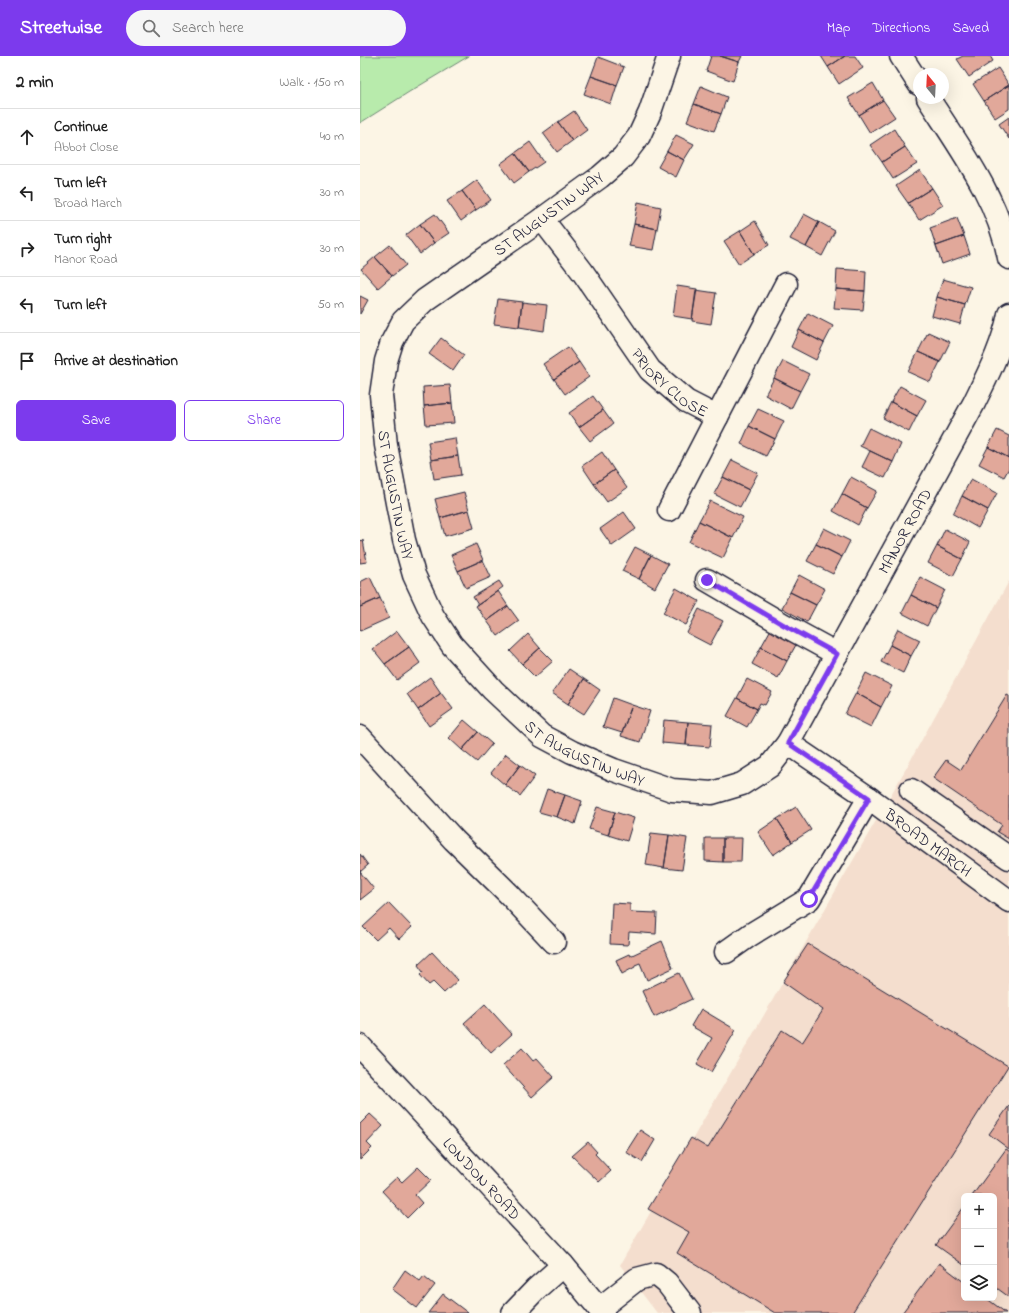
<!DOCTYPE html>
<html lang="en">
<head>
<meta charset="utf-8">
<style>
  body { margin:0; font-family:"Indie Flower",sans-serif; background:#f6f6f6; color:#222 }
  .controls { position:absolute; right:12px; bottom:12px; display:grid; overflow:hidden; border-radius:6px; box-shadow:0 4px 16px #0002 }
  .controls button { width:36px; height:36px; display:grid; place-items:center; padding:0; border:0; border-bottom:1px solid #e0e0e0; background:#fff; color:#222; font:20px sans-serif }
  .compass { position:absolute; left:553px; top:12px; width:36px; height:36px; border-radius:50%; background:#fff; box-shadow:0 4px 16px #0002; rotate:342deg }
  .stop { position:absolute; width:12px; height:12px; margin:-9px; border:3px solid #7c3aed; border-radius:50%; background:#fff }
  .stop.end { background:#7c3aed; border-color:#fff; box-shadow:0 1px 4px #0008 }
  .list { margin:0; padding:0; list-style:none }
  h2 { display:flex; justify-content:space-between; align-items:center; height:52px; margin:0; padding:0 16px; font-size:17px }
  h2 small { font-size:13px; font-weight:400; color:#767676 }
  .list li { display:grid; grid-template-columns:26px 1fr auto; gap:12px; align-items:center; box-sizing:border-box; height:56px; padding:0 16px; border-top:1px solid #e0e0e0 }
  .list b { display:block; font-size:15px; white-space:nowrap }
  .list p { margin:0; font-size:13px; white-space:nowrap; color:#767676 }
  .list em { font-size:13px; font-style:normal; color:#767676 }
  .actions { display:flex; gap:8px; padding:12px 16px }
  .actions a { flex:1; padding:9px 0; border:1px solid #7c3aed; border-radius:6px; text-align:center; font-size:14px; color:#7c3aed }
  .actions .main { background:#7c3aed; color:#fff }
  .icon { flex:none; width:22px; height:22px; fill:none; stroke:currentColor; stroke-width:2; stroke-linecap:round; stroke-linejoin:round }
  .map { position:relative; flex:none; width:649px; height:1257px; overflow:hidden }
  header { display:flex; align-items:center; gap:24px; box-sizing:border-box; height:56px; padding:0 20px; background:#7c3aed; color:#fff }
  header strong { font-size:19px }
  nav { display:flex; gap:22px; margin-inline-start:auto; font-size:14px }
  .search { width:280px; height:36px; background:#f6f6f6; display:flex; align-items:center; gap:10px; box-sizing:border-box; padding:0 14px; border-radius:22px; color:#767676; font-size:15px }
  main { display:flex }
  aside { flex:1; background:#fff }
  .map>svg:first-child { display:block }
</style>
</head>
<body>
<header>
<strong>Streetwise</strong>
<div class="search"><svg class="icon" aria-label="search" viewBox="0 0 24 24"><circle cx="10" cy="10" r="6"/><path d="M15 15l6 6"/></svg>Search here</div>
<nav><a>Map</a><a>Directions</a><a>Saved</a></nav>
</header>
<main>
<aside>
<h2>2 min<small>Walk · 150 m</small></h2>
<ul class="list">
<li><svg class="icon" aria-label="ahead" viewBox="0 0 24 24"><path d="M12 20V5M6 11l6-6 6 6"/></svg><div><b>Continue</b><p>Abbot Close</p></div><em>40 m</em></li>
<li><svg class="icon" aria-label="left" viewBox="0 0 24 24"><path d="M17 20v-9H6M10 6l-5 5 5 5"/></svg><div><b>Turn left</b><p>Broad March</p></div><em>30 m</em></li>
<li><svg class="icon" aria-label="right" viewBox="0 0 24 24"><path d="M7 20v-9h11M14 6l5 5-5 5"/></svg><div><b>Turn right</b><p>Manor Road</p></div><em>30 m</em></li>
<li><svg class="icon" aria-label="left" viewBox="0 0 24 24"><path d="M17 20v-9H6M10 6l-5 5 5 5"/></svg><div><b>Turn left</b></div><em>50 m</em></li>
<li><svg class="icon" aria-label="arrive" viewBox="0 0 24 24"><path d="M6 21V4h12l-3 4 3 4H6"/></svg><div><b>Arrive at destination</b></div></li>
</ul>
<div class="actions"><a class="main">Save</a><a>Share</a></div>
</aside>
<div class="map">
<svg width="649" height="1257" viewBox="0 0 649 1257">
  <rect width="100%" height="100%" fill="#fcf5e5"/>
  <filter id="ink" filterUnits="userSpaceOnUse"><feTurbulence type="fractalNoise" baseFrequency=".025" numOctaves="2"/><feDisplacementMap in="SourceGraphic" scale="8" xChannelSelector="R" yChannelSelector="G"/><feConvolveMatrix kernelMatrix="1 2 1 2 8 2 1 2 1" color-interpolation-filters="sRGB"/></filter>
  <g filter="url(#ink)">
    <path fill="#f4dece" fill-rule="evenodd" d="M649,525V1257H297L260,1209L548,709ZM604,1140H634V1242H604Z"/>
    <path fill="#b8ebac" stroke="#6d8674" d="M0,0H109L49,36L0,67Z"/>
    <path fill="#e1a89a" stroke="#22223b" d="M351,0H360L379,6L373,25L346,15Z
      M360,0H382L379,6Z
      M461,0H485L468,11Z
      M485,0H495L503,12L479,28L468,11Z
      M603,0H630L633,5L609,21L597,3Z
      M238,1L264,11L257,29L231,20Z
      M638,12L649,29L624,45L613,28Z
      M231,20L257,29L251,48L224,38Z
      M513,27L523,44L499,59L488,42Z
      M649,29V53L635,62L624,45Z
      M341,30L367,41L361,58L334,48Z
      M523,44L535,61L510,77L499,59Z
      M334,48L361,58L354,75L327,65Z
      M214,55L227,74L212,85L198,66Z
      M649,61V83L639,68Z
      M198,66L212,85L197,96L183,77Z
      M534,73L545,91L522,106L510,89Z
      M316,79L334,88L324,104L307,95Z
      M170,86L184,106L169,116L155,97Z
      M545,91L557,108L533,123L522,106Z
      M307,95L324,104L316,121L298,111Z
      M155,97L169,116L154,127L140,108Z
      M560,114L572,132L548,147L536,130Z
      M117,124L131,144L116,154L102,135Z
      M572,132L583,149L559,164L548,147Z
      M102,135L116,154L101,165L87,145Z
      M278,146L301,151L297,173L274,168Z
      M75,158L89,177L74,187L60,168Z
      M444,158L459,166L446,191L430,183Z
      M597,162L604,180L576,190L570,172Z
      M395,165L409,189L394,198L380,175Z
      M459,166L475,175L462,200L446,191Z
      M60,168L74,187L60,198L46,179Z
      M274,168L297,173L293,194L269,190Z
      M380,175L394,198L379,208L364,185Z
      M604,180L610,198L582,208L576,190Z
      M30,189L46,209L32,220L15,201Z
      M15,201L32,220L18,232L1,213Z
      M477,213L506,215L505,235L476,233Z
      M583,223L611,231L605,249L577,241Z
      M317,230L337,233L332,263L313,260Z
      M476,233L505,235L503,254L474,252Z
      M336,234L356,237L351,268L332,265Z
      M0,240L8,244L0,258Z
      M577,241L605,249L600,268L572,260Z
      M138,243L162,246L159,271L134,268Z
      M162,246L187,249L184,275L159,271Z
      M448,257L473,270L464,287L439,274Z
      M439,274L464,287L456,304L431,291Z
      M568,276L590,286L580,306L558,296Z
      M81,282L104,299L93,315L69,298Z
      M208,291L219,306L194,323L183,308Z
      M558,296L580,306L570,326L548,316Z
      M423,305L449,318L440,335L414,322Z
      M219,306L229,321L205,338L194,323Z
      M414,322L440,335L431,353L405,339Z
      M90,329L92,347L64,350L63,331Z
      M540,330L566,344L557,360L531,346Z
      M233,340L243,354L219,371L209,357Z
      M531,346L557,360L549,376L523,362Z
      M92,347L94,367L66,369L64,350Z
      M398,353L424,365L415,383L389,370Z
      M243,354L253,368L230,385L219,371Z
      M389,370L415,383L406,400L381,388Z
      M509,372L541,388L533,406L500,390Z
      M637,374L649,380V402L628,391Z
      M95,382L98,400L71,404L68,386Z
      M628,391L649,402V412L644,421L619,408Z
      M510,395L533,406L525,422L502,411Z
      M242,396L254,414L234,428L222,410Z
      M98,400L101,419L74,423L71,404Z
      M372,404L398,417L389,434L363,421Z
      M254,414L267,432L247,446L234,428Z
      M363,421L389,434L380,451L354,438Z
      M491,421L517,435L507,452L482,438Z
      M611,423L637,437L628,454L602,440Z
      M104,436L109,454L80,462L75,443Z
      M482,438L507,452L498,469L473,455Z
      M602,440L628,454L618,472L593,458Z
      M350,445L383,461L373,482L339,465Z
      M109,454L114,472L85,480L80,462Z
      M264,456L276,473L252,490L240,473Z
      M339,465L373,482L363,502L329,486Z
      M464,472L490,485L482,501L456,488Z
      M585,473L610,486L602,503L577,490Z
      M3,484L7,506L0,507V485Z
      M116,488L123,504L98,515L91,499Z
      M456,488L482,501L473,518L447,505Z
      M577,490L602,503L593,520L568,507Z
      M275,491L291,499L279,523L262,515Z
      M291,499L308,508L295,532L279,523Z
      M123,504L131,521L106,532L98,515Z
      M439,519L465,533L456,549L430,536Z
      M10,521L20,542L0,551V526Z
      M560,521L585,534L576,552L551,539Z
      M139,525L143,531L118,549L113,541Z
      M316,532L339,545L326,569L303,557Z
      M138,535L148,550L127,565L116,550Z
      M430,536L456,549L447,566L422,552Z
      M551,539L576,552L567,570L542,557Z
      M20,542L29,562L0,575V551Z
      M148,550L159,565L138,580L127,565Z
      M339,553L363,565L350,589L327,577Z
      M411,573L437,587L427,605L401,591Z
      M538,573L560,584L551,600L530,589Z
      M37,575L49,591L25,608L13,593Z
      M168,578L180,592L162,608L150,595Z
      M530,589L551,600L543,617L521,606Z
      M49,591L60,607L37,624L25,608Z
      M401,591L427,605L418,622L392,608Z
      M180,592L193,605L175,621L162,608Z
      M209,613L224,623L208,648L192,637Z
      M506,617L532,630L521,651L496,637Z
      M70,621L81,637L58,654L47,638Z
      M224,623L240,634L224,658L208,648Z
      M387,623L412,636L405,649L400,647L397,653L377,642Z
      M81,637L93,653L69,670L58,654Z
      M496,637L521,651L511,671L485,658Z
      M647,639L649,640V783L637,776L642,769L573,722L586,704L601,714Z
      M253,642L272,649L262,677L243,671Z
      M377,642L397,653L387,671L367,660Z
      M272,649L290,655L280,686L261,680Z
      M104,664L118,676L102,694L89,682Z
      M304,664L328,666L326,689L302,687Z
      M328,666L352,668L350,691L326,689Z
      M118,676L132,688L117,706L102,694Z
      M146,698L160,709L145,729L131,717Z
      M160,709L175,720L160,740L145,729Z
      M187,733L205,739L197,761L179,756Z
      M205,739L222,745L215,768L197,761Z
      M237,751L255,756L248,779L229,773Z
      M436,751L451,774L432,786L417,763Z
      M255,756L274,762L267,785L248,779Z
      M417,763L432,786L413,799L398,776Z
      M291,777L309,779L304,812L286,809Z
      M309,779L327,782L322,814L304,812Z
      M345,782H363V806L345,805Z
      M363,782H382L381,806H363Z
      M0,798L8,809L0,816L14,833L0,844Z
      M29,847L52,871L39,883L29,872L16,884L3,871Z
      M252,847L270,848V856L297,857L296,878L269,876L268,889L250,888Z
      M302,885L313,912L287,924L280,907L275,909V911L262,918L256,904L269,898L270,900Z
      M448,888L648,1010L492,1257H415L317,1197L329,1176L288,1153L331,1082L348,1092L422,974L442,987L463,954L423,926Z
      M72,896L98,924L84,937L73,926L69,929L60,919L63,916L58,909Z
      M319,917L332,943L294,961L282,935Z
      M125,948L152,978L131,997L104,967Z
      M341,953L376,974L351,1016L337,1008L352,982L331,970Z
      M162,992L173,1005L177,1002L194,1021L172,1041L143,1009Z
      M649,1050V1093L629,1078Z
      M10,1058L23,1070L7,1087L12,1092L0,1104V1068Z
      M280,1074L295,1084L282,1106L266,1096Z
      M228,1086L237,1096L235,1098L251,1115L239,1126L212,1100Z
      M646,1093L649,1095V1241L634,1230V1140H612Z
      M58,1111L71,1124L55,1139L62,1147L47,1162L22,1135L37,1121L42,1126Z
      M604,1151V1209L576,1189Z
      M579,1207L604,1226V1242H626L646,1257H542Z
      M45,1214L60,1225L64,1220L75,1229L57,1252L32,1233Z
      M83,1238L108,1257H68Z"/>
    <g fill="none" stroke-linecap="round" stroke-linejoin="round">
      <defs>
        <g id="minor">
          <path id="s1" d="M309,0L290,56L279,80L263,101L240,121L182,163L65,244L43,265L32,286L26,305L21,339L26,389L44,484L54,519L73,560L92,589L133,634L182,680L212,696L254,714L312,734L352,737L382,728L410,710L428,687L614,347C628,318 643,290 649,258"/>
          <path d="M541,0L559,28"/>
          <path d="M568,42C600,92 638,142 649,202"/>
          <path id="s2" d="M182,163L222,215L290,314L326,345L357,361L426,228"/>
          <path d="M309,454L357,361"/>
          <path d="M347,524L424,569L477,598"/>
          <path d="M0,681L94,784L148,837L194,886"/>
          <path id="s3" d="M428,687L509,742L649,845"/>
          <path d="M551,734L649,802"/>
          <path d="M366,896L390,879L449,843L509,742"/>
          <path d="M239,1253L277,1223L296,1218L307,1227L330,1257"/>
          <path d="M153,1257L176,1233L203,1209"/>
        </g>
        <g id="major">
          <path id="s4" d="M0,990L203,1209L243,1257"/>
        </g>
      </defs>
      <use href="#minor" stroke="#22223b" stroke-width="25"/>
      <use href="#major" stroke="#22223b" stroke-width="25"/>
      <use href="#minor" stroke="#fcf5e5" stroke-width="22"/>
      <use href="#major" stroke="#fcf5e5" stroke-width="22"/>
    </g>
  </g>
  <g fill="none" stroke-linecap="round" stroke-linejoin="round" filter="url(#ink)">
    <path stroke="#7c3aed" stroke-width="5" d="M347,524L424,569L477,598L428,687L509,742L449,843"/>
  </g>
  <g text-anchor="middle" stroke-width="3" stroke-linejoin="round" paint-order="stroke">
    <g font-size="16" fill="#22223b" stroke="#fcf5e5">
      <text transform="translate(188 157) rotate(-36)" y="6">ST AUGUSTIN WAY</text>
      <text dy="6" stroke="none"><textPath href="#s2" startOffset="209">PRIORY CLOSE</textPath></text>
      <text dy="6" stroke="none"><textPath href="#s1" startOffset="566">ST AUGUSTIN WAY</textPath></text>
      <text dy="6" stroke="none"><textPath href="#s1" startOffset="1373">MANOR ROAD</textPath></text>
      <text dy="6" stroke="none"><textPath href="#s1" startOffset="902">ST AUGUSTIN WAY</textPath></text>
      <text dy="6" stroke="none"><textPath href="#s3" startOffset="172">BROAD MARCH</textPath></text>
      <text dy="6" stroke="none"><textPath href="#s4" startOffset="180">LONDON ROAD</textPath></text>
    </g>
  </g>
</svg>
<div class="controls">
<button>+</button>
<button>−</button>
<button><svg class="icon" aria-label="layers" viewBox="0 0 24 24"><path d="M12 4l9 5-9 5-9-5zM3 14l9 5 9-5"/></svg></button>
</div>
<svg class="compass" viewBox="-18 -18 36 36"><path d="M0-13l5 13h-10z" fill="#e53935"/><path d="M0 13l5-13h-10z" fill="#767676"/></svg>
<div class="stop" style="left:449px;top:843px"></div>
<div class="stop end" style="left:347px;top:524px"></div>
</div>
</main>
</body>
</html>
